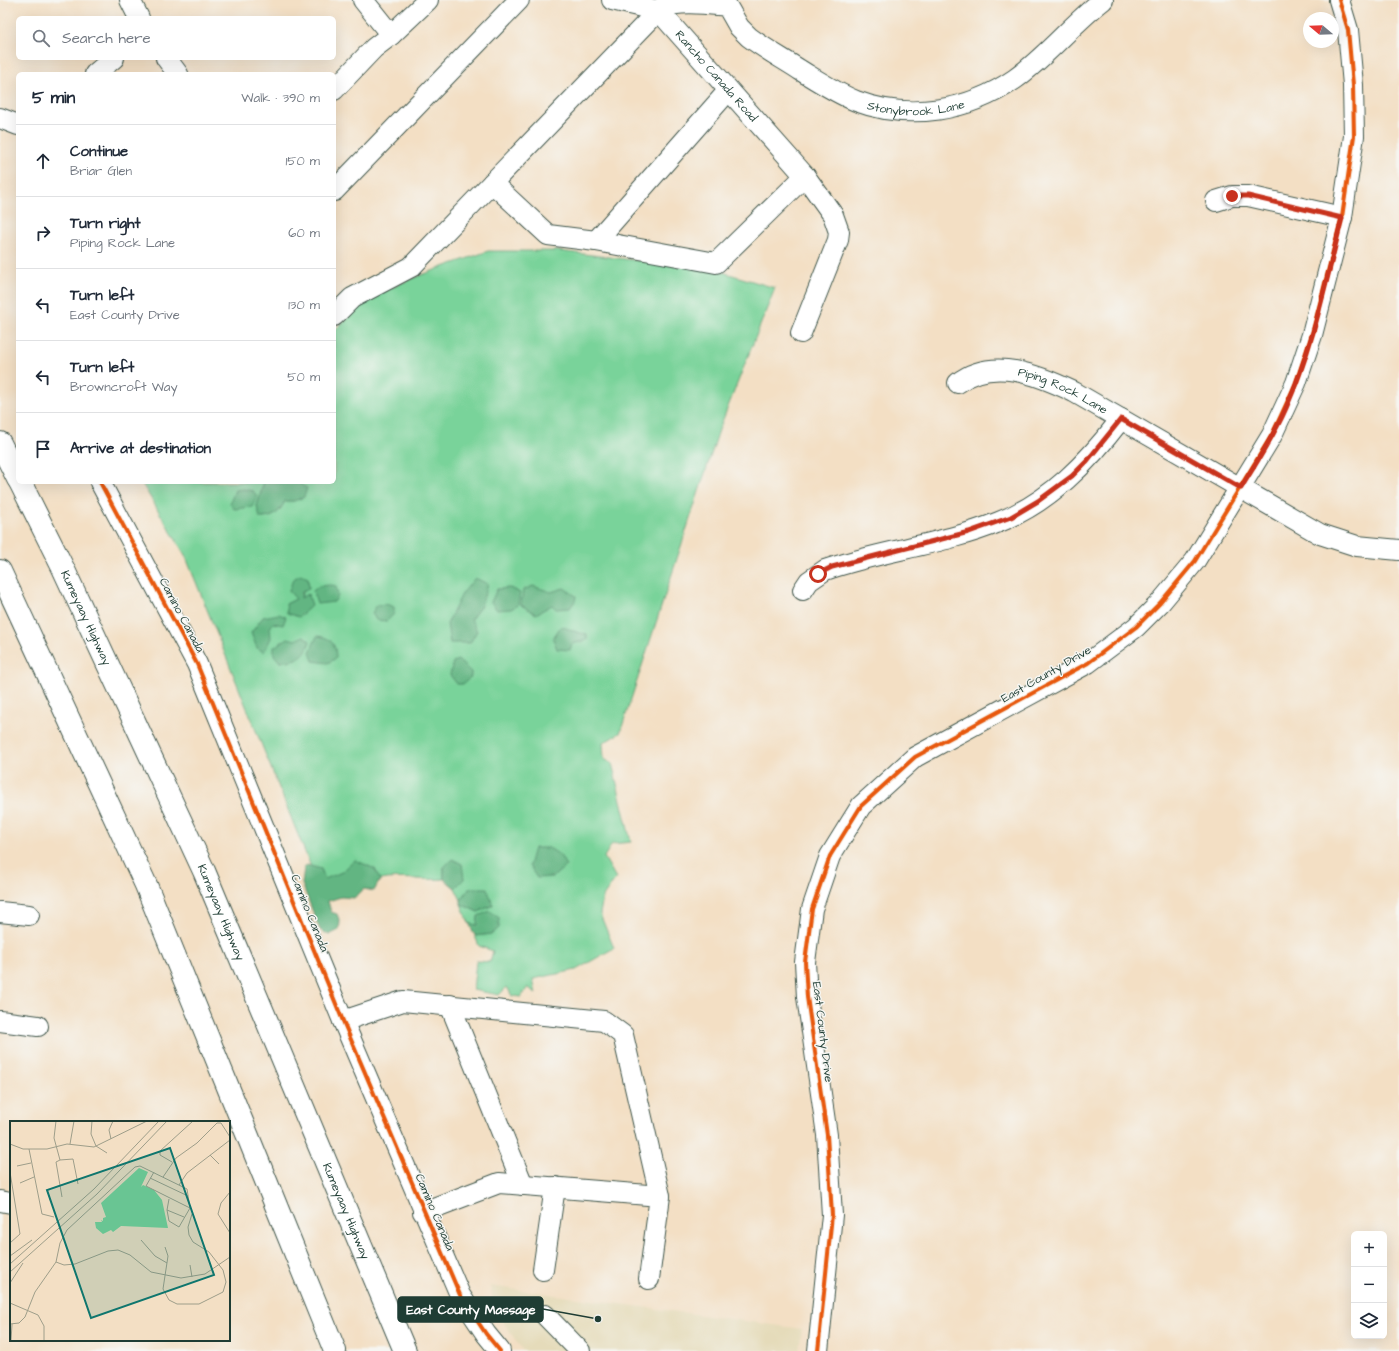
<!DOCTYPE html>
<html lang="en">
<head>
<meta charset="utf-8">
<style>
  body { margin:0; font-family:"Architects Daughter",sans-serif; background:#f2f2f3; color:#1f2937 }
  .controls { position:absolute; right:12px; bottom:12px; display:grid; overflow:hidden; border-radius:6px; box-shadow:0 4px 16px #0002 }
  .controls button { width:36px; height:36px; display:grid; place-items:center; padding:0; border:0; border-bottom:1px solid #e0e1e3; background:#fff; color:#1f2937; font:20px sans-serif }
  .compass { position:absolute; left:1303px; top:12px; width:36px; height:36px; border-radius:50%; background:#fff; box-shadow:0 4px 16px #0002; rotate:289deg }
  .stop { position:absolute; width:12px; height:12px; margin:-9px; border:3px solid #c8321e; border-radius:50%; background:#fff }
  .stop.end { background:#c8321e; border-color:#fff; box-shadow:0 1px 4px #0008 }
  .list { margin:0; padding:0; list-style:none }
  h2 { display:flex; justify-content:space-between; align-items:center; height:52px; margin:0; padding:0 16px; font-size:17px }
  h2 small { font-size:13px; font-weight:400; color:#747a83 }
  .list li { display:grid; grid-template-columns:26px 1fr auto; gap:12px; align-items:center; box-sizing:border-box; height:72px; padding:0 16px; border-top:1px solid #e0e1e3 }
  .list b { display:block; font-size:15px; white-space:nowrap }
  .list p { margin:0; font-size:13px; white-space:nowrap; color:#747a83 }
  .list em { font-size:13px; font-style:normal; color:#747a83 }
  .icon { flex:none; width:22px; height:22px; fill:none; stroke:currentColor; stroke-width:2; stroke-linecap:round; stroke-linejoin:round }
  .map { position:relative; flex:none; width:1399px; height:1351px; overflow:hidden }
  .search { position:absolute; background:#fff; box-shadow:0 4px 16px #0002; left:16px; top:16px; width:320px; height:44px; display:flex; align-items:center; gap:10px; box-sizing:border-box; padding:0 14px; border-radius:6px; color:#747a83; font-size:15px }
  .panel { position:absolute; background:#fff; box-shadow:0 4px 16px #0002; left:16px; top:72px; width:320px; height:412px; border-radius:6px }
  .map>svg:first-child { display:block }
</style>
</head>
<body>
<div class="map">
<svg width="1399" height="1351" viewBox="0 0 1399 1351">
  <rect width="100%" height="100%" fill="#f6f6f2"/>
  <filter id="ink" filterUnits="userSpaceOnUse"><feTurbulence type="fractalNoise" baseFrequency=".025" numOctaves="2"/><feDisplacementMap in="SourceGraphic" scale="8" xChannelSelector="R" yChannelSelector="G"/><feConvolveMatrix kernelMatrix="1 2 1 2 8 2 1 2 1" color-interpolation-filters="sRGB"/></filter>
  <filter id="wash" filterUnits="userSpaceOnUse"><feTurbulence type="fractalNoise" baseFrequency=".012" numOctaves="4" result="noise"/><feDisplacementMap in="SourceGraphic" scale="16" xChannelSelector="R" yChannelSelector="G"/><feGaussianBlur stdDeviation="0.9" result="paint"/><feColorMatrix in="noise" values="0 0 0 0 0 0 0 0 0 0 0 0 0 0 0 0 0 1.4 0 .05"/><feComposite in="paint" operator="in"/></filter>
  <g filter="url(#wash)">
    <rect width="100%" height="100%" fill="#f3dfc4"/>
    <path fill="#e5dbba" d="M490,1286L802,1329L799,1351H523L495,1310Z"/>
    <path fill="#79d39a" stroke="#4c8867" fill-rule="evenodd" d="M488,251H559L716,270L775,288L720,427L620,733L603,743L604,759L612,763L631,842L612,844L604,857L616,878L603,897L600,914L614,948L576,970L533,979L536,994L528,987L521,997L512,996L507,987L499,995L473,990L476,961L490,962L493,951L479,946L475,936L492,934L469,923L461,904L478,912L493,905L470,888L461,900L455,888L464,879L444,867V879C421,881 403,876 380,880L375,869L342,872L325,880L321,869L311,867L185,555L141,482H264L257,506L261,518C274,518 279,513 285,501H294L301,485L299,482H334V331C343,322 353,311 363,304C395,281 451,265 488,251ZM308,578L301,598L312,605L299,616L286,604L296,599Z"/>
    <path fill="#62b582" stroke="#40795b" d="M264,482H299L301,485L307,488L304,497L294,501H285C279,513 274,518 260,518L257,506Z
      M244,489L253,491L257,496L252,507L234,509L230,503L235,490Z
      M301,575L308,578L309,588L302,592L301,598L308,594L312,605L299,617L287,613L286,604L296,599L289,591L293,579Z
      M475,578L488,584L481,606L471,619L477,631L470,643H450L447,624L462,594Z
      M331,585L336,586L338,596L334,602L317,604L313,591L319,586Z
      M533,586L551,592L564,588L576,596L575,601L570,608L556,609L552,605L536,614L521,605L523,590Z
      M510,588L520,593L518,605L511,609L497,610L491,602L497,589Z
      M386,604L394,607V614L387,621L376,620L372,613L377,605Z
      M279,614L286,617L283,625L273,623L270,628L271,638L264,652L257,648L251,633L263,617Z
      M561,626L579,633L587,634V640L572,644L570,650L557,649L553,638Z
      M304,636L310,641C305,658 297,660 280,662L274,655V647L288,638L295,640Z
      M317,636C331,637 336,644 336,658L328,663L313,661L310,652Z
      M458,660L471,672V677L463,684H457L450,675L453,662Z
      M549,848L560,855L566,866L553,877L537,878L529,866L534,848Z
      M452,859L462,864L464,879L455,888L444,879V867Z
      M355,860L375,869L380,880L374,891L364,889L354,898L341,897L328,901L331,912L337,914L340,922L339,930L329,935L320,930L302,884L304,867L307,865L321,869L325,879L342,872Z
      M470,888H487L493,905L478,912L461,904V900Z
      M490,911L499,918V928L492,934L475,936L469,923L477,925L478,916Z"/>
  </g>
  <g filter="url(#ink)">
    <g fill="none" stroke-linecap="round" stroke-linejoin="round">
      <defs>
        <g id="minor">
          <path d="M130,0L139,18"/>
          <path d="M363,0L391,35"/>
          <path id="s1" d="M612,0L659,11L805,176L833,215L839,232L838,240L801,333"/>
          <path d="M166,58L178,74"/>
          <path d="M95,74L114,58"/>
          <path d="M334,90L374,48L391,35L428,0"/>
          <path d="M0,118L18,125"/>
          <path d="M492,183L548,235L596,241L728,91"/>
          <path d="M334,191L519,0"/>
          <path d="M1216,201L1232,196H1248L1342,217"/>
          <path d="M596,241L716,263L805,176"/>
          <path id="s2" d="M334,316L352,298L411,267L661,8C679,0 707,4 727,6L739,27L749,37C765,49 783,59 800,70C818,81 836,93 856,101C909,121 969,111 1015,79C1047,56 1072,24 1103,0"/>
          <path id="s3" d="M958,383C992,356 1039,375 1074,392L1320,534L1357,546L1399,550"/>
          <path d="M100,482L197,664L343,1021L460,1295L486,1334L500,1351"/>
          <path d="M803,590L809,581L825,570C882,550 943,545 999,522C1050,502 1088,462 1121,419"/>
          <path d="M0,912L29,915"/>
          <path d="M450,1005L523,1185"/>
          <path d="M0,1021L38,1026"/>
          <path d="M343,1021L403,1001L604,1021L623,1035L660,1196"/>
          <path d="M0,1201L11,1203"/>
          <path d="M423,1212L499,1183L660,1196L649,1279"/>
          <path d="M543,1270L555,1187"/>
          <path d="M545,1315L580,1351"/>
          <path d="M818,1351L832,1215L827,1135L807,997L805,962L812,909L830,856L861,806L915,757L1088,663L1136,627L1160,603L1195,561L1272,435L1296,383L1312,335L1342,217L1354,136L1353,85L1348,30L1339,0"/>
        </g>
        <g id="highway">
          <path d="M0,443L18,479"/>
          <path id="s4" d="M20,482L63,568L204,871L405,1351"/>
          <path d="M0,571L146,885L335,1351"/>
        </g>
      </defs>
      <use href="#minor" stroke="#3f554a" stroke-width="22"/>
      <use href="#highway" stroke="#3f554a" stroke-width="24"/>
      <use href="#minor" stroke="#fff" stroke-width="20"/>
      <use href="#highway" stroke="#fff" stroke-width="22"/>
      <defs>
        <path id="cycleway" d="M100,482L197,664L343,1021L460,1295L486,1334L500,1351
          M818,1351L832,1215L827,1135L807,997L805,962L812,909L830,856L861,806L915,757L1088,663L1136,627L1160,603L1195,561L1272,435L1296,383L1312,335L1342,217L1354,136L1353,85L1348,30L1339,0"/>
      </defs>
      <use href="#cycleway" stroke="#f6f6f2" stroke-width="6"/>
      <use href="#cycleway" stroke="#e8590c" stroke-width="4"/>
    </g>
  </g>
  <g fill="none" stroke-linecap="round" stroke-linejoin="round" filter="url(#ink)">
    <path stroke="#c8321e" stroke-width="5" d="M818,574L832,567L969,532L1011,517L1038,501L1072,476L1087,461L1121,419L1241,488C1257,461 1274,436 1286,408C1313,347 1326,281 1342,218L1248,196H1232"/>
  </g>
  <g text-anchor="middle" stroke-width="3" stroke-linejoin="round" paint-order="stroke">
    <g font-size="12" fill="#1f3d34" stroke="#f6f6f2">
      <text dy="4" stroke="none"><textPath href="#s1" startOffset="135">Rancho Canada Road</textPath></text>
      <text dy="4" stroke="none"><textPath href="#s2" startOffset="743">Stonybrook Lane</textPath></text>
      <text dy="4" stroke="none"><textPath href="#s3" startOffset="112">Piping Rock Lane</textPath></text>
      <text transform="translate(182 615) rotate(62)" y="4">Camino Canada</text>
      <text dy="4" stroke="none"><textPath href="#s4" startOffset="151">Kumeyaay Highway</textPath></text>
      <text transform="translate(1046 674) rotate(-30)" y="4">East County Drive</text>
      <text dy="4" stroke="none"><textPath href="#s4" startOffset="475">Kumeyaay Highway</textPath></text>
      <text transform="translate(310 913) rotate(68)" y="4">Camino Canada</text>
      <text transform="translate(823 1032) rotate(83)" y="4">East County Drive</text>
      <text dy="4" stroke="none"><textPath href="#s4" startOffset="799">Kumeyaay Highway</textPath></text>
      <text transform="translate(435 1212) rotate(67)" y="4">Camino Canada</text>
    </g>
  </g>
  <g transform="translate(10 1121)">
    <rect width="220" height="220" fill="#f3dfc4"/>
    <path d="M129,47L138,51L131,66L133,64L144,69L152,79L158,107L111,105L103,111L101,109L93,113L86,107L85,101H92L91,99L93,100V97L96,96L91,82Z" fill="#79d39a"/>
    <path fill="none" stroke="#9e9e8a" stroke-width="1" d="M46,0L44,17L50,39M82,0L81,13L86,25L97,32M101,18L99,9L103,0M0,23L13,28H37L57,23L84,26L137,0M60,23L64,0M19,28L32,93L44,96M200,34L209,43M50,39L46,41L52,76M50,39L63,38L68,63M162,41L150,34V30L183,0M7,45L21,42M0,51L10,113L0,122M144,51L136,65L180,87M153,56L166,37L187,22L207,2H211L220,16M140,57L178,75M10,62L24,56M169,64L177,52L220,19M220,71L211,82L208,93L220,112M159,78L157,89L174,96M131,119L145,135L157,142M155,126L158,135L153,168L159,179L167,183H189L213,171L216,161L213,149L199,131L183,121L179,114L178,106L182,93M0,135L22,119M46,141L54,144L65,143L98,130L108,129L120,134L141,151L171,157L195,153L220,136M0,143L84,68L149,0M180,144L182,156M0,151L87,73L157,0M0,162L13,142M0,182L28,194L34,205V220M0,203L9,202L15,196L25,171L46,141L50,122L57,109L125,46L130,45L177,68L180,87L169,106L159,100L157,89M1,220L2,203"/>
    <path fill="#0f766e" fill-opacity="0.15" stroke="#0f766e" stroke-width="2" d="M160,27L204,154L81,197L37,69Z"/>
    <rect width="220" height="220" fill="none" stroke="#1f3d34" stroke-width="2"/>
  </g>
  <path fill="none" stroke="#1f3d34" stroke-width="1.5" d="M598 1319L543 1309"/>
  <circle fill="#1f3d34" stroke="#f6f6f2" stroke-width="1.5" cx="598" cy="1319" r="4"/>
  <rect fill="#1f3d34" stroke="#1f3d34" stroke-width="1.5" x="398" y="1297" width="145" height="25" rx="4"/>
  <g font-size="13" text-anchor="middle" font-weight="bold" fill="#fff">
    <text x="471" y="1314">East County Massage</text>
  </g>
</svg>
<div class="controls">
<button>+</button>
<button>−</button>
<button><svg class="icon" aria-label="layers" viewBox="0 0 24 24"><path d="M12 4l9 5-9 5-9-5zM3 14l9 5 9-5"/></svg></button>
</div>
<svg class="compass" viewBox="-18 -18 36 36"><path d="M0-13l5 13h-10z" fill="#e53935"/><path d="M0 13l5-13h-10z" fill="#747a83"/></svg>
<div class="stop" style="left:818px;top:574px"></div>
<div class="stop end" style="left:1232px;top:196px"></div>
<div class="search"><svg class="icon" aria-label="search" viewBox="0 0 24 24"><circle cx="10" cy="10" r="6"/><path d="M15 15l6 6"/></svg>Search here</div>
<section class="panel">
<h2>5 min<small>Walk · 390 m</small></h2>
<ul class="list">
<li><svg class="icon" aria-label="ahead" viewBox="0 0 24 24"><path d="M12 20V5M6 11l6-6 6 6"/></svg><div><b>Continue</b><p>Briar Glen</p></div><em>150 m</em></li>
<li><svg class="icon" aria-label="right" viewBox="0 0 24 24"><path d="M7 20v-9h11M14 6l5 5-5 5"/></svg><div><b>Turn right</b><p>Piping Rock Lane</p></div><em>60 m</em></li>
<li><svg class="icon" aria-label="left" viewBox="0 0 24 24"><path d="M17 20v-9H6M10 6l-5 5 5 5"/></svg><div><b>Turn left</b><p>East County Drive</p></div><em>130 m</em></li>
<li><svg class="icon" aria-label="left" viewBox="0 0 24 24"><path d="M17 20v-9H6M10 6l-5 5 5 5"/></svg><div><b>Turn left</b><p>Browncroft Way</p></div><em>50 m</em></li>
<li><svg class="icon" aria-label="arrive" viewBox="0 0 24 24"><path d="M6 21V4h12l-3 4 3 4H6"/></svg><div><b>Arrive at destination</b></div></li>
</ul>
</section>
</div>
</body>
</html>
